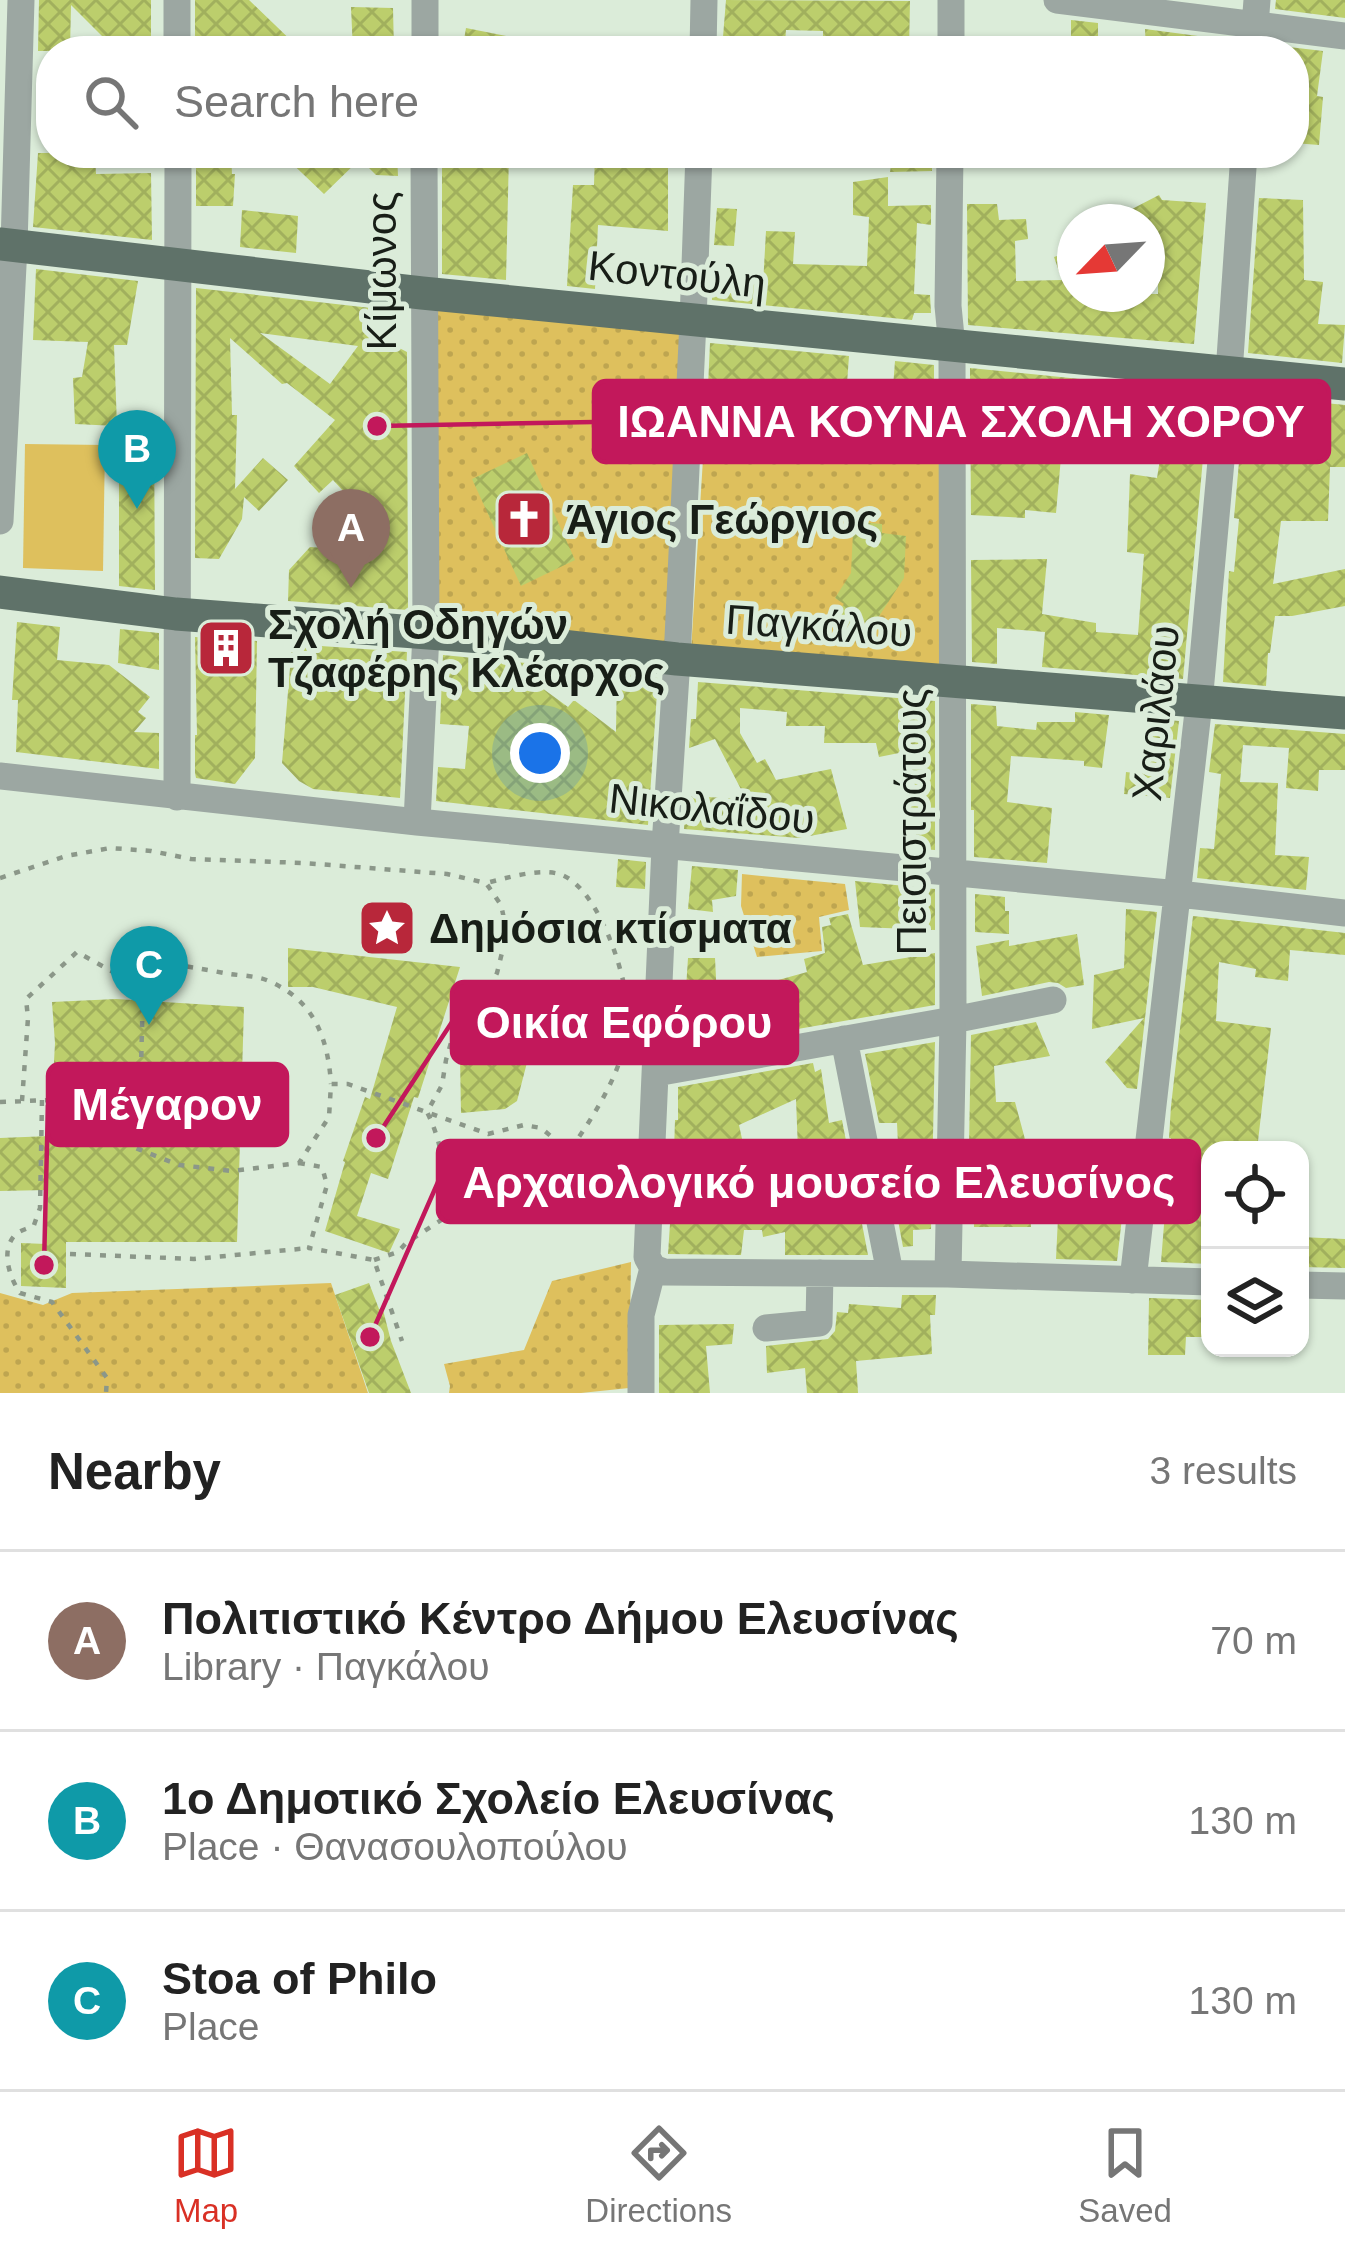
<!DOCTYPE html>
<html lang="en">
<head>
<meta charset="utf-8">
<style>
  body { margin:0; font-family:Helvetica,sans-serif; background:#f6f6f6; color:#222 }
  .controls { position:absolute; right:36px; bottom:36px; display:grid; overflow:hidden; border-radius:24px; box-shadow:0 3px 9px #0004 }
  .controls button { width:108px; height:108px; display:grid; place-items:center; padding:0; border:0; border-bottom:3px solid #e0e0e0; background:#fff; color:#222; font:60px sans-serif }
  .compass { position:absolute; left:1057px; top:204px; width:108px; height:108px; border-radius:50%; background:#fff; box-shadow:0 3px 9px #0004; rotate:245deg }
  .you { position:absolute; left:540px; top:753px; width:42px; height:42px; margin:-30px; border:9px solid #fff; border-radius:50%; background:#1a73e8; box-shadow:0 0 0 18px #1a73e833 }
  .badge { display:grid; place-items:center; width:78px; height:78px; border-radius:50%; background:#d93025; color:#fff; font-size:39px; font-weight:700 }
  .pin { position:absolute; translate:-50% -99px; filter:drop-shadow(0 3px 6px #0008) }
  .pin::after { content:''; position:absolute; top:63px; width:42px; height:36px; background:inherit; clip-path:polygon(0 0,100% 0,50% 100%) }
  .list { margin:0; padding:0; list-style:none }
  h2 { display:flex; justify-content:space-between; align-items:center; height:156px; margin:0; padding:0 48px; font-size:51px }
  h2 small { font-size:39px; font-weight:400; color:#767676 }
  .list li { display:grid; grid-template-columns:78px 1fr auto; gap:36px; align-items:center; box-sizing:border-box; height:180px; padding:0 48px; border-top:3px solid #e0e0e0 }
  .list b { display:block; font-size:45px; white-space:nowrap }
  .list p { margin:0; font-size:39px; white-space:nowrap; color:#767676 }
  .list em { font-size:39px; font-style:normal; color:#767676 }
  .icon { flex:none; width:66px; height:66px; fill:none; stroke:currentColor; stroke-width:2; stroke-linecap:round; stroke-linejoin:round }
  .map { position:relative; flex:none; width:1345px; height:1393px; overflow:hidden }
  .search { position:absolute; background:#fff; box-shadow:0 3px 9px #0004; left:36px; right:36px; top:36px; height:132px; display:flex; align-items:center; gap:30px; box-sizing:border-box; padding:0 42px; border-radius:48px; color:#767676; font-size:45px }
  .sheet { height:696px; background:#fff }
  nav { display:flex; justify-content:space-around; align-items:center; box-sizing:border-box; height:168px; border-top:3px solid #e0e0e0; background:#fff; font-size:33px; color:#767676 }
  nav a { display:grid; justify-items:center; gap:6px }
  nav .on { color:#d93025 }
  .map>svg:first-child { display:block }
</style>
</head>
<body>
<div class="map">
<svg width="1345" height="1393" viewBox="0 0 1345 1393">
  <defs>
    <pattern id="green-dots" width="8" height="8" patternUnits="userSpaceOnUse" patternTransform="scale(3)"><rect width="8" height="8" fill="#dec05d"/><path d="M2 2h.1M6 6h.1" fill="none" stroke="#bea550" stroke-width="1.8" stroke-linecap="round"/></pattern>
    <pattern id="building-cross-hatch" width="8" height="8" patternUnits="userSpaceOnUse" patternTransform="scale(3)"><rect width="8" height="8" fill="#bcce6c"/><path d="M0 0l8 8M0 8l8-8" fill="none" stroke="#a1b05d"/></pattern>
  </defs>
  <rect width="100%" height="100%" fill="#dbecd9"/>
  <path fill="url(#green-dots)" d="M434,305L685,330L667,646L434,620Z
    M704,443L940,460L942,670L691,651Z
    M742,874L845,884L849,910L819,917L822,951L757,957L741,906Z
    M631,1262L629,1388L581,1393H449L450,1386L444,1364L524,1350L552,1281Z
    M331,1283L368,1393H0V1293L43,1305L72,1293Z"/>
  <path fill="#dec05d" d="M25,444L105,445L103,571L23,568Z"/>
  <path fill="url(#building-cross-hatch)" fill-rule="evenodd" d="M39,0H151V51H117L71,5L70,51H38Z
    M195,0H249L302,51H195Z
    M726,0L910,1L909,51H823V31L786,30L785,43L723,37Z
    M1276,0H1345V18L1275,9Z
    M351,7L393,8L394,51H353Z
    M1071,20L1098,23V47H1092V51H1071Z
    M466,28L537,42L536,51H462Z
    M1145,29L1213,38L1212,51H1146Z
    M1272,45L1323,51L1317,96L1323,97L1319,145L1294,143V51H1271Z
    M38,153H95L96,174L151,173L152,240L33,227Z
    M196,153H231L232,174H235L233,206H196Z
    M281,153H397L398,176L376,175L360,159L324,194Z
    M442,153H509L506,280L442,274Z
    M595,153H668V231L598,225L595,289L567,286L573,185H594Z
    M893,153H932V171L890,172Z
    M888,177V206L931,205V225L917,223L914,294L930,295L931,313H914L912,320L712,300V282L763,285L766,231L795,232L793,264L867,266L869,217L853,215V182Z
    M1159,195L1162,200L1206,203L1194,344L968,325L967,204H997L999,220L1026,219L1028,239L1015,241L1016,281L1062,280L1054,257L1075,250V294H1158V263L1147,222H1107Z
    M1259,198L1303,200L1304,280L1323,282L1318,324L1345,325L1342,363L1248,353Z
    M717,208L737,209L734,246L714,245Z
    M242,210L298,216L296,253L240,247Z
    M36,269L138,281L127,345H114L117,426L75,424L73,378L82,377L88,342L33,340Z
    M196,288L371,308L370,333L407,352L408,610L288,601L289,570L310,547L355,550L356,505L333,480L319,493L294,466L335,420L287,383L282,384L230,338L232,415H237L235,489L263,458L288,480L259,511L244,497L242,519L219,559L195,558ZM260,333L358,346L330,384Z
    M710,343L849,356L845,411L891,414L895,361L934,365V450L848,446V437L811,438L706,431Z
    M970,368L1209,392L1183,679L1042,667L1045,632L997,628V664L972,662L971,560L1047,559L1042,614L1096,623V632L1138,635L1144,554L1127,552L1130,474L1157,478L1165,427L1078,424L1076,436L1063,435L1056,513L1025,510V518L971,515Z
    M1245,395L1345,405V467H1330L1328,521H1281L1273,584L1345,569V606L1292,616H1275L1270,653H1268L1266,686L1223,682L1229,571L1234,572L1239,519L1234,518Z
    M154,429L155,590L119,586V430Z
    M527,453L575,560L521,586L472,479Z
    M859,522L882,524V533L906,536L904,578L872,627L859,619L852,628L835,616L844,604L835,598L851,573L853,532H857Z
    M17,622L60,627L57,660L109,665L150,697L138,712L146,718L134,732L159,733V769L16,752L18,700H12Z
    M120,629L159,633V670L118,663Z
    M195,637L257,641L255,758L235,784L196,778L195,773V735H197Z
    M292,644L407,652L400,798L313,789L299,781L282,763Z
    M443,655L536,664L527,677L568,707L574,700L616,732L617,673L658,678L648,825L436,801L438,767L465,769L469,726L440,724Z
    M698,682L935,701V850L920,849L909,810L906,789L915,786L909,751L879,757L876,743H824L825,726H786L787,712L740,708V733L757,763L765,759L776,780L831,769L847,829L799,838L684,829L686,796L746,799L715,739L689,748L691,719H696Z
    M971,704L996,706L997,726L1036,730L1037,722H1075V712L1109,715L1102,768L1084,766V761L1011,756L1007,802L1052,808L1047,863L974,857V810H971Z
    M1148,718L1179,721L1170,798L1124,794L1126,772L1142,774Z
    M1215,724L1345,734V770H1319L1318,791L1286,788L1289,748L1243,745L1240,782L1278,783L1275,855L1309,857L1306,890L1197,878L1200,848L1214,849L1221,774L1209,772Z
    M618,859L646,862L645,889L616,887Z
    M692,866L738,870L736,896L712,900L713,912L688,909Z
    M855,881L935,889V930L860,927Z
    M975,894L1005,897V911H1009V934L975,932Z
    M1126,909L1157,912L1137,1089L1127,1088L1105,1062L1144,1018L1092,1029L1094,975L1124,968Z
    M848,914L863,965L935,953V1005L758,1036L752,1012L771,1007L764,984L807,972L804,959L825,953L822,927L831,925L829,918Z
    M1193,916L1345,933V955L1290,950L1288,981L1255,977L1256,969L1219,962L1216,1021L1271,1028L1257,1150H1210V1264L1161,1262L1171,1138H1169L1171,1106Z
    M1077,934L1084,985L1066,988L1058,983L1049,982L982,996L976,946L1009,940V946Z
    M288,948L460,967L418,1098L414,1097L388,1179L371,1173L357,1216L400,1229L389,1253L325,1231L345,1162L343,1161L365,1097L370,1099L397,1007L313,987H288Z
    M688,958H715L718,1018L699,1019L702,1047L682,1050Z
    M116,999L244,1007L237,1242H66V1288L21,1286V1243L46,1244L48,1190L0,1191V1138L50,1136L55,1043L52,1002Z
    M506,1008H531L526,1052L530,1051L517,1101L505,1109L461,1113L460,1058L500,1054Z
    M1036,1022L1050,1056L994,1066L996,1102H1015L1026,1143H1023L1031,1227H974L973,1145L969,1146L971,1035Z
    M935,1042L931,1229L913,1230V1246L903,1247L892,1188L900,1187L897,1123H879L865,1054Z
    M813,1063L815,1072L821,1069L829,1123L842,1120L868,1255H785V1232L763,1237L762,1230H744L741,1255L668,1254L670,1224H686L698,1215L824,1197L823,1177L675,1180L674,1151L675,1120H678V1087ZM796,1099L798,1151L794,1152L795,1156L750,1176L739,1125Z
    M1060,1176L1126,1183L1117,1261L1056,1259Z
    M1300,1237L1345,1239V1268L1302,1267Z
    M369,1283L379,1309L383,1310L391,1341L411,1393H369L335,1295Z
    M902,1295H936L935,1315H930L932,1354L856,1361L858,1393H807L805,1368L767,1373L766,1346L828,1339L835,1331L837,1312L848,1313L849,1304L901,1308Z
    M1149,1298L1210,1300V1337H1186L1185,1355H1148Z
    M734,1324L732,1344L706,1346L710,1393H659V1325Z"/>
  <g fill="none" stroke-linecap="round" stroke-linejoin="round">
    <path stroke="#8b9789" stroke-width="4.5" stroke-dasharray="6 9" stroke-linecap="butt" d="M0,878L66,856L110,848L151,851L191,859L304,863L447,874L486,883L501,905L507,932L497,973L480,1007L454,1032L446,1060L442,1085L427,1112C444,1146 446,1180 446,1217
      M42,1100L40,1208L34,1225C28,1229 20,1230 15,1235C0,1251 10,1278 20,1293L52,1302L107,1378L106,1393
      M22,1101L28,1018L26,999L77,952L142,988
      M0,1102L52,1100L107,1137L179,1165L232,1171L299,1163L329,1117L331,1084H348L488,1134L524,1125L541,1128L558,1142L564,1158C591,1121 623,1073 628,1026C632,988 600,886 559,874C538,868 507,878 486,883
      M139,1147L143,989L148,962C174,964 198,968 224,973C239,976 257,975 271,982C315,1002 328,1039 331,1084
      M299,1163L322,1167L327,1185L309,1248L374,1260L402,1341
      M70,1254L194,1259L309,1248
      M374,1260L398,1252L406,1243L446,1217L461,1211L472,1194L486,1182L529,1178L547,1173L564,1158"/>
    <path stroke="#9ca7a2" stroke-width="27" d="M177,0V51
      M1057,0L1345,36
      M425,51V0
      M703,51L704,0
      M951,51V0
      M1253,51L1257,0
      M0,521L14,246L21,0
      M0,776L417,822L1179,894L1345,913
      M177,797L178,153
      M417,822L426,633L424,153
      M844,1039L890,1273
      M656,1073L953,1020L1053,1000
      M653,1268L647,1257L665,846L677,659L693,321L699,153
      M653,1268L664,1272L948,1274L1210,1282
      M948,1274L953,1020L952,347L948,306L950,153
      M1133,1280L1199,703L1229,373L1244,153
      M1300,1285L1345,1286
      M766,1328L819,1323L820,1273
      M641,1392V1315L653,1268"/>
    <path stroke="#5f7269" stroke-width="33" d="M0,244L422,293L1345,384
      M0,592L176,614L482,637L677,659L1345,713"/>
  </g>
  <defs>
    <symbol id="church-square" viewBox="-11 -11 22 22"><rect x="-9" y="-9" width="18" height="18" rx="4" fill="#b8273a" stroke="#dbecd9"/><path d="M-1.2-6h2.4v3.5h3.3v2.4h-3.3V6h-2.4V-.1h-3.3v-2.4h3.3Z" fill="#fff"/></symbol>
    <symbol id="building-square" viewBox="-11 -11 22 22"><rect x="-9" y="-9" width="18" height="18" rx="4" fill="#b8273a" stroke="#dbecd9"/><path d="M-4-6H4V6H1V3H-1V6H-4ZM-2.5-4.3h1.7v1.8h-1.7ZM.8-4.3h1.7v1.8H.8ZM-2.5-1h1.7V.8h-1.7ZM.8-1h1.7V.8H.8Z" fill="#fff"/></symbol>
    <symbol id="sight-square" viewBox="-11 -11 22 22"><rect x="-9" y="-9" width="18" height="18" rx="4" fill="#b8273a" stroke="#dbecd9"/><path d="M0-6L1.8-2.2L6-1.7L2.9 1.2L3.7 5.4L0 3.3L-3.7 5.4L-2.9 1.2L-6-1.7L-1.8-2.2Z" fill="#fff"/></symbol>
  </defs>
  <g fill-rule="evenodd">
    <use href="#church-square" x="491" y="486" width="66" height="66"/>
    <use href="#building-square" x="193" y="615" width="66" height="66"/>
    <use href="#sight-square" x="354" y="895" width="66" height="66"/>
  </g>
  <g text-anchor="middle" stroke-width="10" stroke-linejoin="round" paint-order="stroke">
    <g font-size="42" fill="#181e17" stroke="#dbecd9">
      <text transform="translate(381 271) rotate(-90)" y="15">Κίμωνος</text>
      <text transform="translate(677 274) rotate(6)" y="15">Κοντούλη</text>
      <text transform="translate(819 625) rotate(4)" y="15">Παγκάλου</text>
      <text transform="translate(1155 713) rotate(-84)" y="15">Χαριλάου</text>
      <text transform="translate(712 808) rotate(6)" y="15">Νικολαΐδου</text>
      <text transform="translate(911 822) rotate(-90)" y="15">Πεισιστράτους</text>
    </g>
    <g font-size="42" font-weight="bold" fill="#181e17" stroke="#dbecd9" text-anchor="start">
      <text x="566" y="534">Άγιος Γεώργιος</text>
      <text x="268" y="639">Σχολή Οδηγών<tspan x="268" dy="48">Τζαφέρης Κλέαρχος</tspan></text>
      <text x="429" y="943">Δημόσια κτίσματα</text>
    </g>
  </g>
  <path fill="none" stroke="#c2185b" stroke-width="4.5" d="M377 426L594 422M376 1138L452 1022M44 1265L48 1105M370 1337L438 1182"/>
  <g fill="#c2185b" stroke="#dbecd9" stroke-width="4.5">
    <circle cx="377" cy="426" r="12"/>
    <circle cx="376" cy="1138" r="12"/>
    <circle cx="44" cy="1265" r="12"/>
    <circle cx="370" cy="1337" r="12"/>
  </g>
  <g fill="#c2185b" stroke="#c2185b" stroke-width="4.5">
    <rect x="594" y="381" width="735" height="81" rx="12"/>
    <rect x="452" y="982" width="345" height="81" rx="12"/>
    <rect x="48" y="1064" width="239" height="81" rx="12"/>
    <rect x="438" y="1141" width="761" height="81" rx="12"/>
  </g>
  <g font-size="45" text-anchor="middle" font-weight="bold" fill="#fff">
    <text x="961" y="437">ΙΩΑΝΝΑ ΚΟΥΝΑ ΣΧΟΛΗ ΧΟΡΟΥ</text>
    <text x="624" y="1038">Οικία Εφόρου</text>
    <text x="167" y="1120">Μέγαρον</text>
    <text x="819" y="1198">Αρχαιολογικό μουσείο Ελευσίνος</text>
  </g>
</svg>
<div class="controls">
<button><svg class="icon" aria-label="locate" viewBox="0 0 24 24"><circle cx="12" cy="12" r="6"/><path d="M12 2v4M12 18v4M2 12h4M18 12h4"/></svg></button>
<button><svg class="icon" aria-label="layers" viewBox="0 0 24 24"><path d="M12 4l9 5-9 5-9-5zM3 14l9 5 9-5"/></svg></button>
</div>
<svg class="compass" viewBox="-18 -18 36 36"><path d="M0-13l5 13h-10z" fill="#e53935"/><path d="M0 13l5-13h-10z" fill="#767676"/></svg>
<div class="you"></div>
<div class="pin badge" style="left:351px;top:588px;background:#8d6e63">A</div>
<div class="pin badge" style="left:137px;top:509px;background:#0f9aa8">B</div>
<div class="pin badge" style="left:149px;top:1025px;background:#0f9aa8">C</div>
<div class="search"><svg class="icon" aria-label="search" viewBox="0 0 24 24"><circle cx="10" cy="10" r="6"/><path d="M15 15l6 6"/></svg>Search here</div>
</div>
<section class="sheet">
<h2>Nearby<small>3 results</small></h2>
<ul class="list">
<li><span class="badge" style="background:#8d6e63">A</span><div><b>Πολιτιστικό Κέντρο Δήμου Ελευσίνας</b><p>Library · Παγκάλου</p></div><em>70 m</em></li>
<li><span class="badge" style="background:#0f9aa8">B</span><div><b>1ο Δημοτικό Σχολείο Ελευσίνας</b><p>Place · Θανασουλοπούλου</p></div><em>130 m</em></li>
<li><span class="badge" style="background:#0f9aa8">C</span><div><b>Stoa of Philo</b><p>Place</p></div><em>130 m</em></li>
</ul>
</section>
<nav>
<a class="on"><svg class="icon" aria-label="map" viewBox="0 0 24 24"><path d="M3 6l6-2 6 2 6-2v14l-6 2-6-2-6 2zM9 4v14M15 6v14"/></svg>Map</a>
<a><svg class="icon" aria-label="directions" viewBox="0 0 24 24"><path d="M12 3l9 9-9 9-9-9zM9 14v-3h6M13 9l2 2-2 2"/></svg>Directions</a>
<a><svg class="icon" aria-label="saved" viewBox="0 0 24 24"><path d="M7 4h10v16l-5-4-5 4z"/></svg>Saved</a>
</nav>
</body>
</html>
